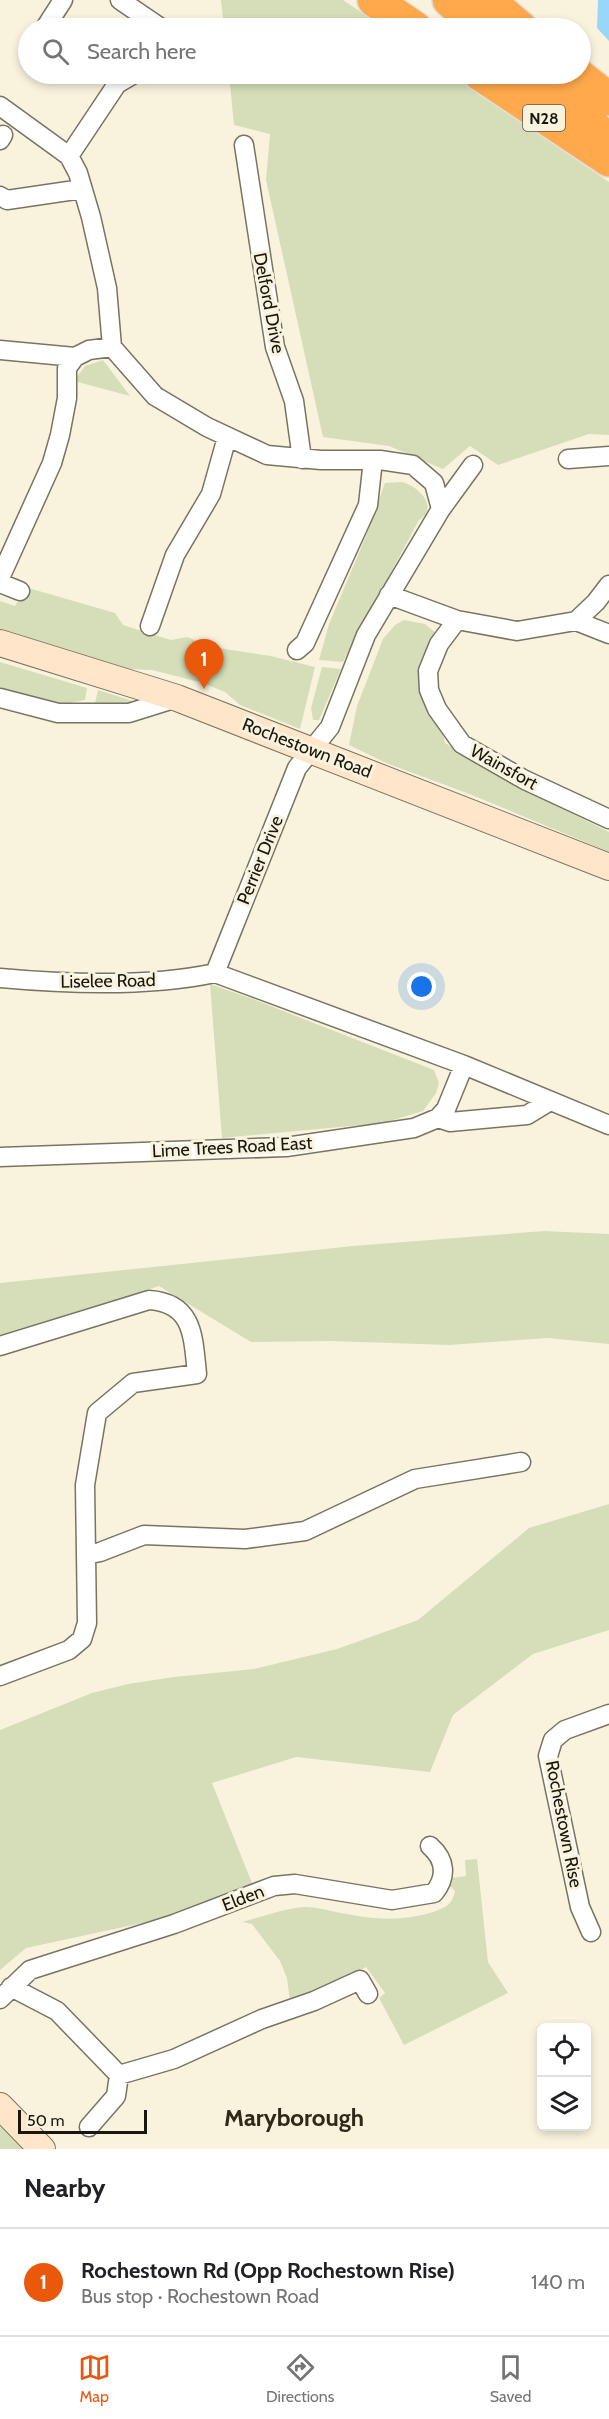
<!DOCTYPE html>
<html lang="en">
<head>
<meta charset="utf-8">
<style>
  body { margin:0; font-family:Cabin,sans-serif; background:#f2f2f2; color:#202124 }
  .controls { position:absolute; right:18px; bottom:18px; display:grid; overflow:hidden; border-radius:9px; box-shadow:0 3px 9px #0003 }
  .controls button { width:54px; height:54px; display:grid; place-items:center; padding:0; border:0; border-bottom:2px solid #e0e0e0; background:#fff; color:#202124; font:30px sans-serif }
  .scale { position:absolute; left:18px; bottom:15px; width:129px; box-sizing:border-box; padding-left:6px; border:3px solid #18160f; border-top:0; font-size:16px; line-height:21px; white-space:nowrap; color:#18160f; -webkit-text-stroke:4px #f9f3de; paint-order:stroke }
  .you { position:absolute; left:422px; top:987px; width:21px; height:21px; margin:-15px; border:4px solid #fff; border-radius:50%; background:#1a73e8; box-shadow:0 0 0 9px #1a73e833 }
  .badge { display:grid; place-items:center; width:39px; height:39px; border-radius:50%; background:#ea580c; color:#fff; font-size:20px; font-weight:700 }
  .pin { position:absolute; translate:-50% -50px; filter:drop-shadow(0 2px 3px #0008) }
  .pin::after { content:''; position:absolute; top:32px; width:21px; height:18px; background:inherit; clip-path:polygon(0 0,100% 0,50% 100%) }
  .list { margin:0; padding:0; list-style:none }
  h2 { display:flex; justify-content:space-between; align-items:center; height:78px; margin:0; padding:0 24px; font-size:26px }
  h2 small { font-size:20px; font-weight:400; color:#757577 }
  .list li { display:grid; grid-template-columns:39px 1fr auto; gap:18px; align-items:center; box-sizing:border-box; height:108px; padding:0 24px; border-top:2px solid #e0e0e0 }
  .list b { display:block; font-size:22px; white-space:nowrap }
  .list p { margin:0; font-size:20px; white-space:nowrap; color:#757577 }
  .list em { font-size:20px; font-style:normal; color:#757577 }
  .icon { flex:none; width:33px; height:33px; fill:none; stroke:currentColor; stroke-width:2; stroke-linecap:round; stroke-linejoin:round }
  .map { position:relative; flex:none; width:609px; height:2149px; overflow:hidden }
  .search { position:absolute; background:#fff; box-shadow:0 3px 9px #0003; left:18px; right:18px; top:18px; height:66px; display:flex; align-items:center; gap:15px; box-sizing:border-box; padding:0 21px; border-radius:33px; color:#757577; font-size:22px }
  .sheet { height:186px; background:#fff }
  nav { display:flex; justify-content:space-around; align-items:center; box-sizing:border-box; height:84px; border-top:2px solid #e0e0e0; background:#fff; font-size:16px; color:#757577 }
  nav a { display:grid; justify-items:center; gap:3px }
  nav .on { color:#ea580c }
  .map>svg:first-child { display:block }
</style>
</head>
<body>
<div class="map">
<svg width="609" height="2149" viewBox="0 0 609 2149">
  <rect width="100%" height="100%" fill="#f9f3de"/>
  <path fill="#d5deb9" d="M221,0H343L385,28H224Z
    M229,74H450L609,182V435L589,434L498,465L470,446L443,469L389,446L323,437L266,180L270,134L234,125Z
    M103,360L130,396L74,381L85,366Z
    M402,482C418,486 440,507 419,520L343,662L319,660L329,624L366,536L385,483Z
    M32,589L115,613L123,625L171,640L187,637L212,647L271,656L315,667L300,729L240,705L225,692L203,683L152,670L127,669L101,663L0,631V601L15,606L24,591Z
    M404,620L425,624L437,634L420,664L419,683L437,709L445,743L513,784L609,832V852L472,795L386,763L349,745L357,706L383,639L395,625Z
    M0,662L87,688L85,700L52,706L0,693Z
    M322,667L341,669L319,720H313L311,708Z
    M98,690L139,703L134,705L95,703Z
    M210,984L250,998L434,1070L439,1083L436,1093L423,1111L383,1123L222,1138Z
    M544,1231L609,1234V1344L548,1338L449,1345L331,1341L251,1342L159,1286L0,1337V1283L353,1246Z
    M609,1504V1630L533,1654L453,1715L430,1772L296,1757L212,1783L258,1898L26,1948L0,1970V1730L92,1693L128,1684L174,1677L254,1669L337,1649L418,1620L529,1528Z
    M477,1859L488,1962L508,1993L404,2045L379,1998L385,1993L366,1967L306,1998L290,2001L287,1978L280,1961L252,1924L242,1922C262,1917 285,1908 305,1907C319,1907 333,1912 347,1914C376,1920 405,1921 433,1912C445,1908 453,1904 455,1891L450,1886L452,1878L466,1876L465,1860Z
    M0,2127L24,2149H0Z"/>
  <path fill="#98d7fa" d="M598,0H609V41L597,28Z"/>
  <g fill="none" stroke-linecap="round" stroke-linejoin="round">
    <defs>
      <path id="street" d="M120,0L161,28
        M45,28L63,0
        M0,106L69,156L78,173L91,217L107,288L112,347
        M0,140L3,135
        M244,145L275,347L294,401L302,459
        M69,156L117,84L134,74
        M0,196L7,200L82,189
        M0,350L75,357
        M568,459L609,456
        M0,578L52,463L60,435L67,398V368L75,357L89,350L112,347L155,396L207,427L267,455L321,460H380L413,465L434,483L441,509
        M0,583L20,591
        M389,595L457,620L439,644L428,671L429,690L437,709L462,744L525,780L609,819
        M457,620L517,631L576,621L596,602L609,585
        M576,621L609,634
        M150,626L175,555L211,494L227,437
        M297,650L305,643L368,505L373,460
        M0,698L58,713H129L177,698
        M215,973L297,768L330,727L366,635L441,509L473,465
        M215,973L464,1065L609,1125
        M0,978C66,984 150,987 215,973
        M438,1118L450,1122L527,1115L550,1101
        M0,1157L286,1147L414,1128L438,1118L446,1109L464,1065
        M0,1346L149,1300C194,1303 193,1337 197,1374L133,1383L97,1413L85,1485L87,1623L82,1639L69,1650L0,1676
        M86,1555L100,1552L144,1535L245,1539L305,1531L415,1479L521,1462
        M591,1932L580,1907L548,1756L553,1740L565,1730L609,1714
        M11,1987L57,2011L119,2075L174,2059L262,2019L314,2001L360,1980L368,1994
        M0,1999L30,1970L174,1924L274,1886L295,1884L392,1900L434,1893C447,1877 446,1860 430,1846
        M89,2127L116,2096L119,2075"/>
      <path id="secondary" d="M0,643L177,698L609,867
        M0,2106L42,2149"/>
      <path id="highway" d="M374,0L415,28
        M449,0L481,28
        M488,0L521,28
        M480,74L609,160
        M532,74L608,139
        M577,74L609,99"/>
    </defs>
    <use href="#street" stroke="#797461" stroke-width="21"/>
    <use href="#secondary" stroke="#797461" stroke-width="28"/>
    <use href="#highway" stroke="#dfdedd" stroke-width="36"/>
    <use href="#street" stroke="#fff" stroke-width="18"/>
    <use href="#secondary" stroke="#ffe5c9" stroke-width="26"/>
    <use href="#highway" stroke="#ffa94c" stroke-width="33"/>
  </g>
  <g text-anchor="middle" stroke-width="6" stroke-linejoin="round" paint-order="stroke">
    <rect fill="#f9f3de" stroke="#5c584d" stroke-width="1.5" x="523" y="105" width="42" height="26" rx="4.5"/>
    <g font-size="16" font-weight="bold" fill="#18160f">
      <text x="544" y="124">N28</text>
    </g>
    <g font-size="18" fill="#18160f" stroke="#f9f3de">
      <text transform="translate(269 303) rotate(79)" y="6">Delford Drive</text>
      <text transform="translate(307 748) rotate(21)" y="6">Rochestown Road</text>
      <text transform="translate(504 767) rotate(29)" y="6">Wainsfort</text>
      <text transform="translate(260 860) rotate(-68)" y="6">Perrier Drive</text>
      <text transform="translate(108 981) rotate(-1)" y="6">Liselee Road</text>
      <text transform="translate(232 1147) rotate(-3)" y="6">Lime Trees Road East</text>
      <text transform="translate(564 1824) rotate(79)" y="6">Rochestown Rise</text>
      <text transform="translate(243 1898) rotate(-21)" y="6">Elden</text>
    </g>
    <g font-size="24" font-weight="bold" fill="#2e2919" stroke="#f9f3de">
      <text x="294" y="2126">Maryborough</text>
    </g>
  </g>
</svg>
<div class="controls">
<button><svg class="icon" aria-label="locate" viewBox="0 0 24 24"><circle cx="12" cy="12" r="6"/><path d="M12 2v4M12 18v4M2 12h4M18 12h4"/></svg></button>
<button><svg class="icon" aria-label="layers" viewBox="0 0 24 24"><path d="M12 4l9 5-9 5-9-5zM3 14l9 5 9-5"/></svg></button>
</div>
<div class="scale">50 m</div>
<div class="you"></div>
<div class="pin badge" style="left:204px;top:689px">1</div>
<div class="search"><svg class="icon" aria-label="search" viewBox="0 0 24 24"><circle cx="10" cy="10" r="6"/><path d="M15 15l6 6"/></svg>Search here</div>
</div>
<section class="sheet">
<h2>Nearby<small></small></h2>
<ul class="list">
<li><span class="badge">1</span><div><b>Rochestown Rd (Opp Rochestown Rise)</b><p>Bus stop · Rochestown Road</p></div><em>140 m</em></li>
</ul>
</section>
<nav>
<a class="on"><svg class="icon" aria-label="map" viewBox="0 0 24 24"><path d="M3 6l6-2 6 2 6-2v14l-6 2-6-2-6 2zM9 4v14M15 6v14"/></svg>Map</a>
<a><svg class="icon" aria-label="directions" viewBox="0 0 24 24"><path d="M12 3l9 9-9 9-9-9zM9 14v-3h6M13 9l2 2-2 2"/></svg>Directions</a>
<a><svg class="icon" aria-label="saved" viewBox="0 0 24 24"><path d="M7 4h10v16l-5-4-5 4z"/></svg>Saved</a>
</nav>
</body>
</html>
